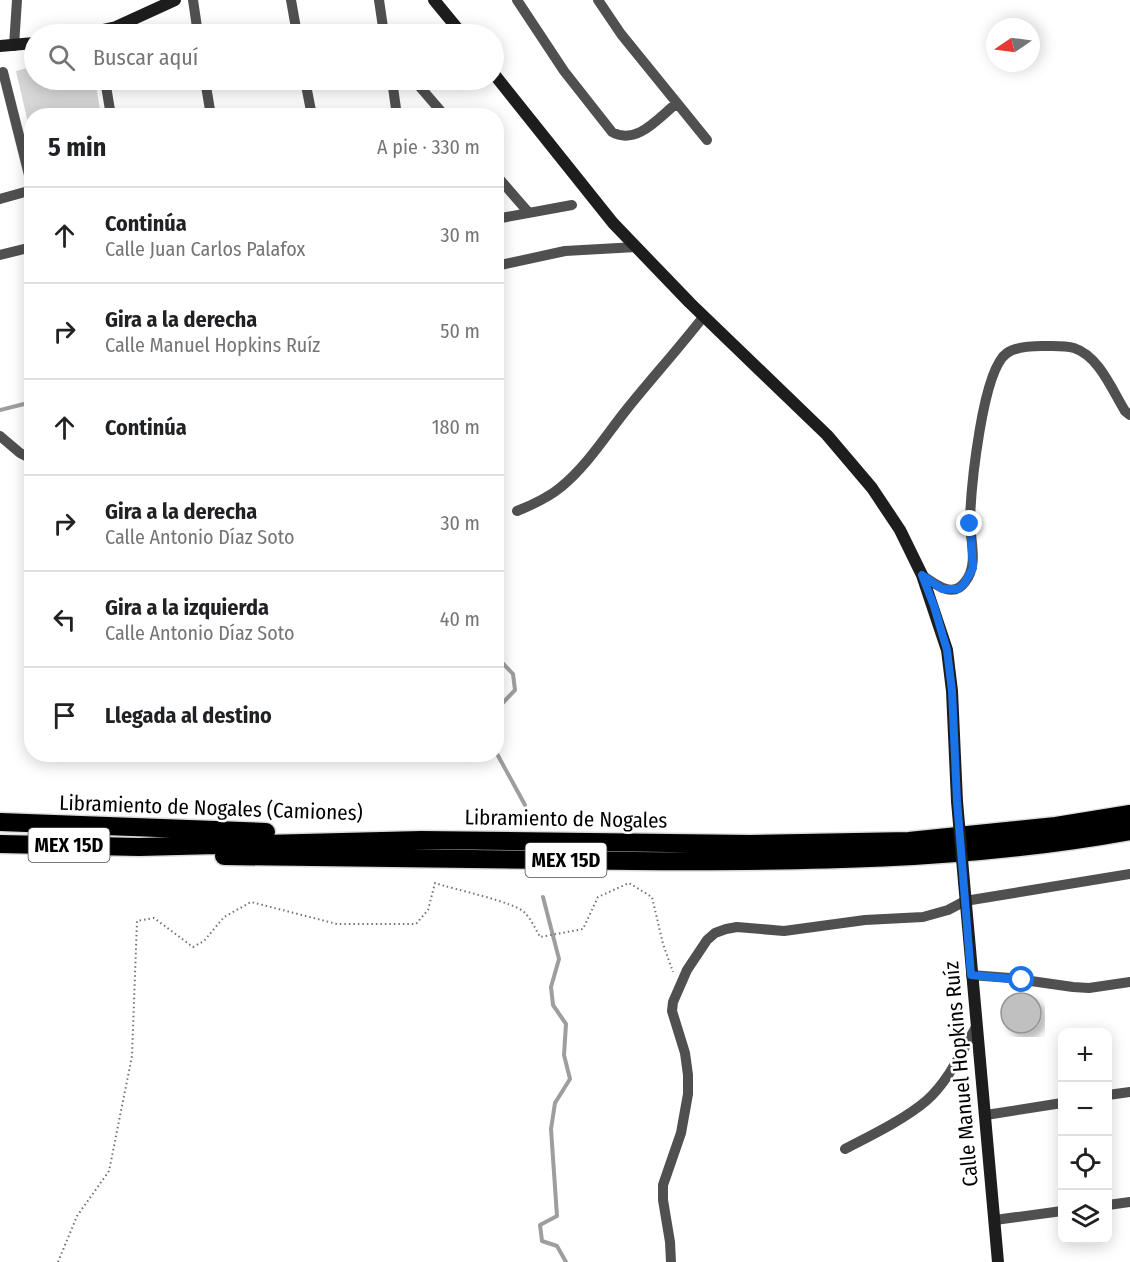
<!DOCTYPE html>
<html lang="es">
<head>
<meta charset="utf-8">
<style>
  body { margin:0; font-family:"Fira Sans Condensed",sans-serif; background:#f6f6f6; color:#202124 }
  .controls { position:absolute; right:18px; bottom:18px; display:grid; overflow:hidden; border-radius:12px; box-shadow:0 3px 15px #0003 }
  .controls button { width:54px; height:54px; display:grid; place-items:center; padding:0; border:0; border-bottom:2px solid #e0e0e0; background:#fff; color:#202124; font:30px sans-serif }
  .compass { position:absolute; left:986px; top:18px; width:54px; height:54px; border-radius:50%; background:#fff; box-shadow:0 3px 15px #0003; rotate:257deg }
  .stop { position:absolute; width:18px; height:18px; margin:-14px; border:4px solid #1a73e8; border-radius:50%; background:#fff }
  .stop.end { background:#1a73e8; border-color:#fff; box-shadow:0 2px 6px #0008 }
  .list { margin:0; padding:0; list-style:none }
  h2 { display:flex; justify-content:space-between; align-items:center; height:78px; margin:0; padding:0 24px; font-size:26px }
  h2 small { font-size:20px; font-weight:400; color:#757577 }
  .list li { display:grid; grid-template-columns:39px 1fr auto; gap:18px; align-items:center; box-sizing:border-box; height:96px; padding:0 24px; border-top:2px solid #e0e0e0 }
  .list b { display:block; font-size:22px; white-space:nowrap }
  .list p { margin:0; font-size:20px; white-space:nowrap; color:#757577 }
  .list em { font-size:20px; font-style:normal; color:#757577 }
  .icon { flex:none; width:33px; height:33px; fill:none; stroke:currentColor; stroke-width:2; stroke-linecap:round; stroke-linejoin:round }
  .map { position:relative; flex:none; width:1130px; height:1262px; overflow:hidden }
  .search { position:absolute; background:#fff; box-shadow:0 3px 15px #0003; left:24px; top:24px; width:480px; height:66px; display:flex; align-items:center; gap:15px; box-sizing:border-box; padding:0 21px; border-radius:33px; color:#757577; font-size:22px }
  .panel { position:absolute; background:#fff; box-shadow:0 3px 15px #0003; left:24px; top:108px; width:480px; height:654px; border-radius:24px }
  .map>svg:first-child { display:block }
</style>
</head>
<body>
<div class="map">
<svg width="1130" height="1262" viewBox="0 0 1130 1262">
  <defs>
    <filter id="shadow"><feDropShadow dx="5.5" dy="5.5" stdDeviation="3" flood-color="#0004"/></filter>
  </defs>
  <rect width="100%" height="100%" fill="#fff"/>
  <path fill="#d7d7d7" d="M34,66V80H95L101,115L32,116L31,136L16,71Z"/>
  <g fill="none" stroke-linecap="round" stroke-linejoin="round">
    <path stroke="#9e9e9e" stroke-width="4" d="M0,410L32,402
      M496,589L500,592L496,602
      M496,656L513,674L515,690L496,710
      M496,752L525,805
      M543,897L559,959L551,987L553,1005L566,1024L564,1055L570,1079L555,1103L551,1129L557,1216L540,1225L542,1241L557,1246L566,1262"/>
  </g>
  <path fill="#c0c0c0" stroke="#949494" stroke-width="1.5" filter="url(#shadow)" d="M1001 1013a20 20 0 1 1 40 0a20 20 0 1 1-40 0Z"/>
  <g fill="none" stroke-linecap="round" stroke-linejoin="round">
    <defs>
      <path id="highway" d="M0,822L266,832
        M0,844L139,847L421,840L750,844L909,841L1056,826L1130,814
        M224,856C361,858 498,860 634,861C800,862 966,861 1130,831"/>
    </defs>
    <use href="#highway" stroke="#dbdbdb" stroke-width="21"/>
    <path stroke="#727272" stroke-width="2" stroke-dasharray="1.5 3" stroke-linecap="butt" d="M58,1262L77,1216L109,1171L132,1056L137,921L154,918L193,947L204,941L224,917L251,902L337,924H416L428,910L435,883C452,889 516,902 525,913C531,919 536,930 540,937L583,929L598,897L629,883L652,897L663,944L673,972"/>
    <path stroke="#505050" stroke-width="10" d="M193,0L198,34
      M291,0L297,34
      M379,0L384,34
      M517,0L564,71L612,132C637,146 659,117 677,103
      M598,0L621,34L707,140
      M14,46L17,0
      M3,72L32,187
      M105,80L111,116
      M205,80L211,116
      M305,80L312,116
      M392,80L397,116
      M414,80L445,116
      M496,175L529,213
      M0,199L32,190
      M496,219L572,205
      M0,255L32,247
      M496,266L565,251L636,247
      M0,436L20,453L32,459
      M517,511C532,505 548,498 561,487C587,466 606,435 627,409C652,378 679,348 704,316
      M922,575C935,584 953,599 965,582C979,565 970,541 970,520C971,489 982,370 1007,353C1016,347 1030,346 1042,346C1052,346 1064,345 1074,348C1099,356 1112,390 1125,411L1130,415
      M971,975L1010,978L1073,987L1089,988L1130,982
      M1108,1095L1130,1092
      M986,1115L1062,1103
      M845,1149C870,1136 905,1119 926,1101C948,1082 962,1051 976,1027
      M1108,1205L1130,1202
      M995,1220L1062,1211
      M671,1262L670,1242L663,1200V1185L681,1133L688,1094V1075L685,1053L672,1011L673,1002L687,970L707,940L715,933L726,929L737,927L784,931L865,920L923,917L948,910L965,901L1130,874"/>
    <path stroke="#1d1d1d" stroke-width="12" d="M434,0L462,34
      M85,34L116,27L175,0
      M0,46L34,43
      M494,74L613,223L690,303L827,435L872,488L900,530L922,575L947,650L952,691L957,801
      M964,882L998,1262"/>
    <use href="#highway" stroke="#000" stroke-width="18"/>
    <path stroke="#1d1d1d" stroke-width="12" d="M957,801L964,882"/>
  </g>
  <g fill="none" stroke-linecap="round" stroke-linejoin="round">
    <path stroke="#1a73e8" stroke-width="8" d="M970,524L973,568L964,584L958,589H942L922,575L934,606L947,650L952,691L957,801L971,975L1022,980"/>
  </g>
  <g text-anchor="middle" stroke-width="5" stroke-linejoin="round" paint-order="stroke">
    <g fill="#fff" stroke="#4c4c4c" stroke-width="1.5">
      <rect x="28.5" y="828" width="81" height="34" rx="4.5"/>
      <rect x="525.5" y="843" width="81" height="34" rx="4.5"/>
    </g>
    <g font-size="20" font-weight="bold" fill="#000">
      <text x="69" y="852">MEX 15D</text>
      <text x="566" y="867">MEX 15D</text>
    </g>
    <g font-size="21" fill="#000" stroke="#fff">
      <text transform="translate(211 808) rotate(2)" y="7">Libramiento de Nogales (Camiones)</text>
      <text transform="translate(566 819) rotate(1)" y="7">Libramiento de Nogales</text>
      <text transform="translate(961 1074) rotate(-95)" y="7">Calle Manuel Hopkins Ruíz</text>
    </g>
  </g>
</svg>
<div class="controls">
<button>+</button>
<button>−</button>
<button><svg class="icon" aria-label="locate" viewBox="0 0 24 24"><circle cx="12" cy="12" r="6"/><path d="M12 2v4M12 18v4M2 12h4M18 12h4"/></svg></button>
<button><svg class="icon" aria-label="layers" viewBox="0 0 24 24"><path d="M12 4l9 5-9 5-9-5zM3 14l9 5 9-5"/></svg></button>
</div>
<svg class="compass" viewBox="-18 -18 36 36"><path d="M0-13l5 13h-10z" fill="#e53935"/><path d="M0 13l5-13h-10z" fill="#757577"/></svg>
<div class="stop" style="left:1022px;top:980px"></div>
<div class="stop end" style="left:970px;top:524px"></div>
<div class="search"><svg class="icon" aria-label="search" viewBox="0 0 24 24"><circle cx="10" cy="10" r="6"/><path d="M15 15l6 6"/></svg>Buscar aquí</div>
<section class="panel">
<h2>5 min<small>A pie · 330 m</small></h2>
<ul class="list">
<li><svg class="icon" aria-label="ahead" viewBox="0 0 24 24"><path d="M12 20V5M6 11l6-6 6 6"/></svg><div><b>Continúa</b><p>Calle Juan Carlos Palafox</p></div><em>30 m</em></li>
<li><svg class="icon" aria-label="right" viewBox="0 0 24 24"><path d="M7 20v-9h11M14 6l5 5-5 5"/></svg><div><b>Gira a la derecha</b><p>Calle Manuel Hopkins Ruíz</p></div><em>50 m</em></li>
<li><svg class="icon" aria-label="ahead" viewBox="0 0 24 24"><path d="M12 20V5M6 11l6-6 6 6"/></svg><div><b>Continúa</b></div><em>180 m</em></li>
<li><svg class="icon" aria-label="right" viewBox="0 0 24 24"><path d="M7 20v-9h11M14 6l5 5-5 5"/></svg><div><b>Gira a la derecha</b><p>Calle Antonio Díaz Soto</p></div><em>30 m</em></li>
<li><svg class="icon" aria-label="left" viewBox="0 0 24 24"><path d="M17 20v-9H6M10 6l-5 5 5 5"/></svg><div><b>Gira a la izquierda</b><p>Calle Antonio Díaz Soto</p></div><em>40 m</em></li>
<li><svg class="icon" aria-label="arrive" viewBox="0 0 24 24"><path d="M6 21V4h12l-3 4 3 4H6"/></svg><div><b>Llegada al destino</b></div></li>
</ul>
</section>
</div>
</body>
</html>
